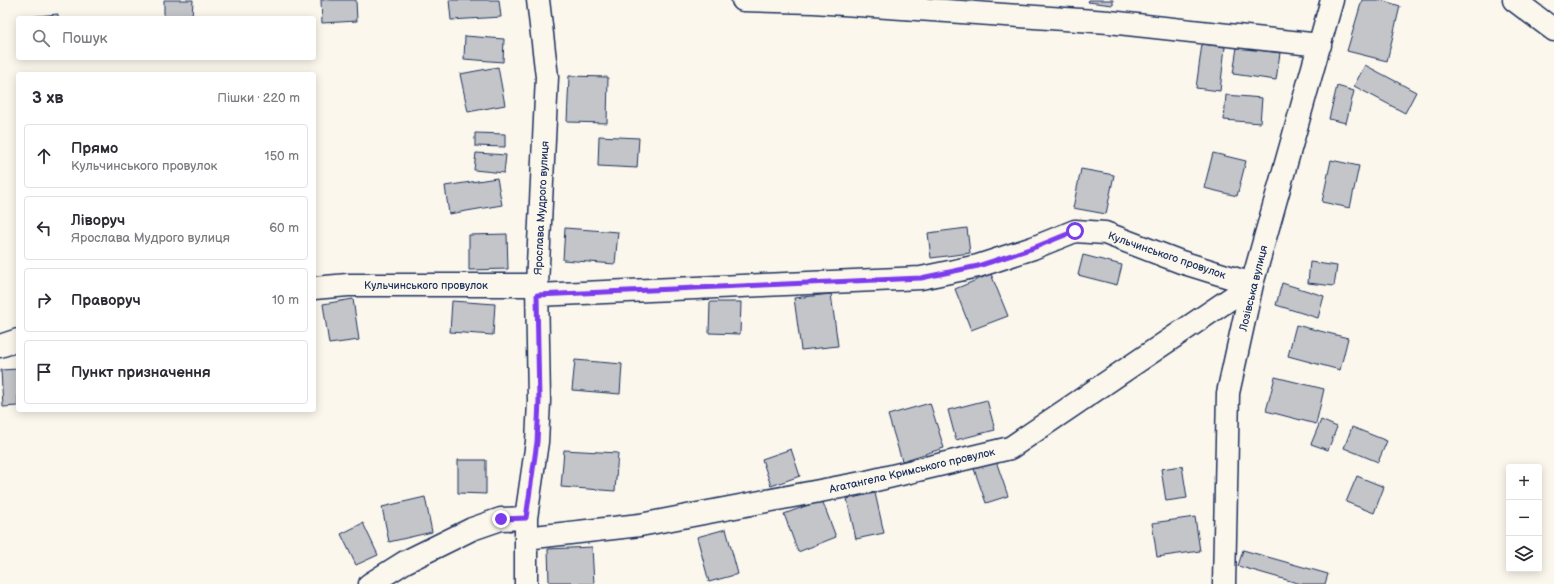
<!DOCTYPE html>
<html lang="uk">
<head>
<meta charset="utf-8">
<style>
  body { margin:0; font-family:"Balsamiq Sans",sans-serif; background:#f2f2f3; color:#2b2b33 }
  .controls { position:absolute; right:12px; bottom:12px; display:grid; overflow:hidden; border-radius:4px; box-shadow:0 2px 10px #0003 }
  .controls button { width:36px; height:36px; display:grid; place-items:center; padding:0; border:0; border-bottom:1px solid #e1e1e2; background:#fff; color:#2b2b33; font:20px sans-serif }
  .stop { position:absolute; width:12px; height:12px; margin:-9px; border:3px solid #7c3aed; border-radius:50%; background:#fff }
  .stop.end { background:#7c3aed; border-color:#fff; box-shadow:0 1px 4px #0008 }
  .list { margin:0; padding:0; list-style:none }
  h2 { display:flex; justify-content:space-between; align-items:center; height:52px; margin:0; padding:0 16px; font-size:17px }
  h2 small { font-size:13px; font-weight:400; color:#7c7c81 }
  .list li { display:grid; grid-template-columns:26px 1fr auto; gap:12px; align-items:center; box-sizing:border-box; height:64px; margin:0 8px 8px; padding:0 8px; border:1px solid #e1e1e2; border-radius:4px }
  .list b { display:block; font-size:15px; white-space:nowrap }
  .list p { margin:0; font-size:13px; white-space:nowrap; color:#7c7c81 }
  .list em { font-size:13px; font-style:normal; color:#7c7c81 }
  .icon { flex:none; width:22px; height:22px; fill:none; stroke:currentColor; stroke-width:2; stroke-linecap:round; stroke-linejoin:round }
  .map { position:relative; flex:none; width:1554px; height:584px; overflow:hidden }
  .search { position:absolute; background:#fff; box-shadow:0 2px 10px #0003; left:16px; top:16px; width:300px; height:44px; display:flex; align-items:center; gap:10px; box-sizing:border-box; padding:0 14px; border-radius:4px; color:#7c7c81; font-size:15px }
  .panel { position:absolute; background:#fff; box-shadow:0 2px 10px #0003; left:16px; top:72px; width:300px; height:340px; border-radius:4px }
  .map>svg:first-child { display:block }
</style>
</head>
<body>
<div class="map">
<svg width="1554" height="584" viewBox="0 0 1554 584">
  <rect width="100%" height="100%" fill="#fbf7ec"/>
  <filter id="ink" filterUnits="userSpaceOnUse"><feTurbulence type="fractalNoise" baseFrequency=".025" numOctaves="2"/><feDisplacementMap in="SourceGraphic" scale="8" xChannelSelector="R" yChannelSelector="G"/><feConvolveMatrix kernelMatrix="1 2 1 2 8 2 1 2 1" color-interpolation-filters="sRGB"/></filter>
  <g filter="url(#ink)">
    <path fill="#c3c5c9" stroke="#1b2f5e" d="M164,0H193L192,18H164Z
      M321,0H356L357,21L322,23Z
      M449,0H499L501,17L451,20Z
      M1089,0H1113V5L1088,2Z
      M1362,0H1381L1400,6L1387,61L1347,51Z
      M58,14V18H28V17Z
      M465,36L504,39L503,62L464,59Z
      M1202,44L1225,47L1220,91L1196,88Z
      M1237,47L1280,53L1276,80L1233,74Z
      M1365,65L1416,92L1405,113L1354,86Z
      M498,67L505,105L468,112L460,74Z
      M569,76L608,77L607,123L567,122Z
      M1337,86L1354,91L1346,123L1329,119Z
      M1226,95L1262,98L1260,123L1224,120Z
      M475,133L505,134V147L475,146Z
      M599,136L639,138L637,168L598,166Z
      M476,153L506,155L504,173L474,170Z
      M1213,153L1246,161L1237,196L1204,188Z
      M1331,160L1359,166L1350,208L1322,202Z
      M1081,169L1114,175L1106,214L1073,208Z
      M497,178L502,205L449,214L445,186Z
      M565,228L618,232L615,264L563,260Z
      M967,228L970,253L931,258L928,233Z
      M507,234L508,269L469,270V235Z
      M1083,255L1122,265L1117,285L1078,275Z
      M1310,262L1337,266L1334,286L1308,283Z
      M991,274L1008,316L971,330L955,289Z
      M1282,283L1324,296L1318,318L1276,305Z
      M831,294L838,346L801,350L794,298Z
      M353,299L359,340L329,344L323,304Z
      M452,301L495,304L493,335L450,332Z
      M710,302H741L740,334L709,333Z
      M1296,325L1348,338L1340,370L1288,356Z
      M575,360L622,364L620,394L572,390Z
      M18,369V406L3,407L1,370Z
      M1275,377L1324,389L1316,424L1266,411Z
      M987,400L995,430L956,440L948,410Z
      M930,403L944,448L902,461L888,415Z
      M1321,420L1337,427L1328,450L1311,444Z
      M1352,427L1387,441L1378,462L1344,448Z
      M791,449L800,476L771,486L762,459Z
      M564,450L618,453L615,491L561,487Z
      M458,460H486V494L458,493Z
      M996,461L1008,496L986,503L974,469Z
      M1182,466L1187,498L1166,501L1161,469Z
      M1357,476L1384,487L1374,513L1346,502Z
      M875,493L884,533L856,539L847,499Z
      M425,497L432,532L389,542L382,507Z
      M822,500L836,537L798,552L784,514Z
      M1195,517L1200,551L1157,557L1152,523Z
      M363,523L378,555L356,565L341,534Z
      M726,529L738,574L709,582L697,537Z
      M592,547L594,584H571V582H549L548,549Z
      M1243,550L1328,574L1325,584H1301L1238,566Z"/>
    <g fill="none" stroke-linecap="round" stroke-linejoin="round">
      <defs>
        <path id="minor" d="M743,0L814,2L1109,22L1320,45
          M1514,0L1554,30
          M314,288L348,285H537
          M537,295L921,278L978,266L1033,248L1075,231L1105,233L1181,262L1252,284
          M0,346L18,340
          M526,538L640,525L867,482L1010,448L1252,284
          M370,584L405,562L472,529L501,519L526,518
          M526,584V518L537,442L539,401L537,285L547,77L538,0
          M1224,584L1228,393L1252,284L1332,0"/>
      </defs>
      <use href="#minor" stroke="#1b2f5e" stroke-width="25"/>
      <use href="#minor" stroke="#fbf7ec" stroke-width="22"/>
    </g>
  </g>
  <g fill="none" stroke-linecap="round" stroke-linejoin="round" filter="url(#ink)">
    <path stroke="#7c3aed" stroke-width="5" d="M501,519L526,518L537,442L539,401L537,295L921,278L978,266L1033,248L1075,231"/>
  </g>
  <g text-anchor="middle" stroke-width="3" stroke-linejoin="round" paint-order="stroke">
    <g font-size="11" fill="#1b2f5e" stroke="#fbf7ec">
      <text transform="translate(541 208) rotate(-87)" y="4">Ярослава Мудрого вулиця</text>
      <text transform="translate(1167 255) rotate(19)" y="4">Кульчинського провулок</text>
      <text x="426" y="289">Кульчинського провулок</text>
      <text transform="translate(1253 288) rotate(-76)" y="4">Лозівська вулиця</text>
      <text transform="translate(912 470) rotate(-13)" y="4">Агатангела Кримського провулок</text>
    </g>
  </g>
</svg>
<div class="controls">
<button>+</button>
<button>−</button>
<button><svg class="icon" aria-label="layers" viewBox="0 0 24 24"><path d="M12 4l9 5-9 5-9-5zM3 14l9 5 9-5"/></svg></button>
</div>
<div class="stop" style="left:1075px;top:231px"></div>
<div class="stop end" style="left:501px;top:519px"></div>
<div class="search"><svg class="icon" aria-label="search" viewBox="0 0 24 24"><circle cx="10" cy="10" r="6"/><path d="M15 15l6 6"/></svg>Пошук</div>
<section class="panel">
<h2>3 хв<small>Пішки · 220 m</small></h2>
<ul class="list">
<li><svg class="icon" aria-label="ahead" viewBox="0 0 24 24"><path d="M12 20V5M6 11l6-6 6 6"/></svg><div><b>Прямо</b><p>Кульчинського провулок</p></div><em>150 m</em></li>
<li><svg class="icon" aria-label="left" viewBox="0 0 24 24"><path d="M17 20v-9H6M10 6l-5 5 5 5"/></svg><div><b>Ліворуч</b><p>Ярослава Мудрого вулиця</p></div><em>60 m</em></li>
<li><svg class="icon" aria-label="right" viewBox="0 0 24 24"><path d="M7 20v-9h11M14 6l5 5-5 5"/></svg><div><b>Праворуч</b></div><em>10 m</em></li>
<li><svg class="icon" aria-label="arrive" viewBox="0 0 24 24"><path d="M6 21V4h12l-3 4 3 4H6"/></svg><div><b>Пункт призначення</b></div></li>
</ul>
</section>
</div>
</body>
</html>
